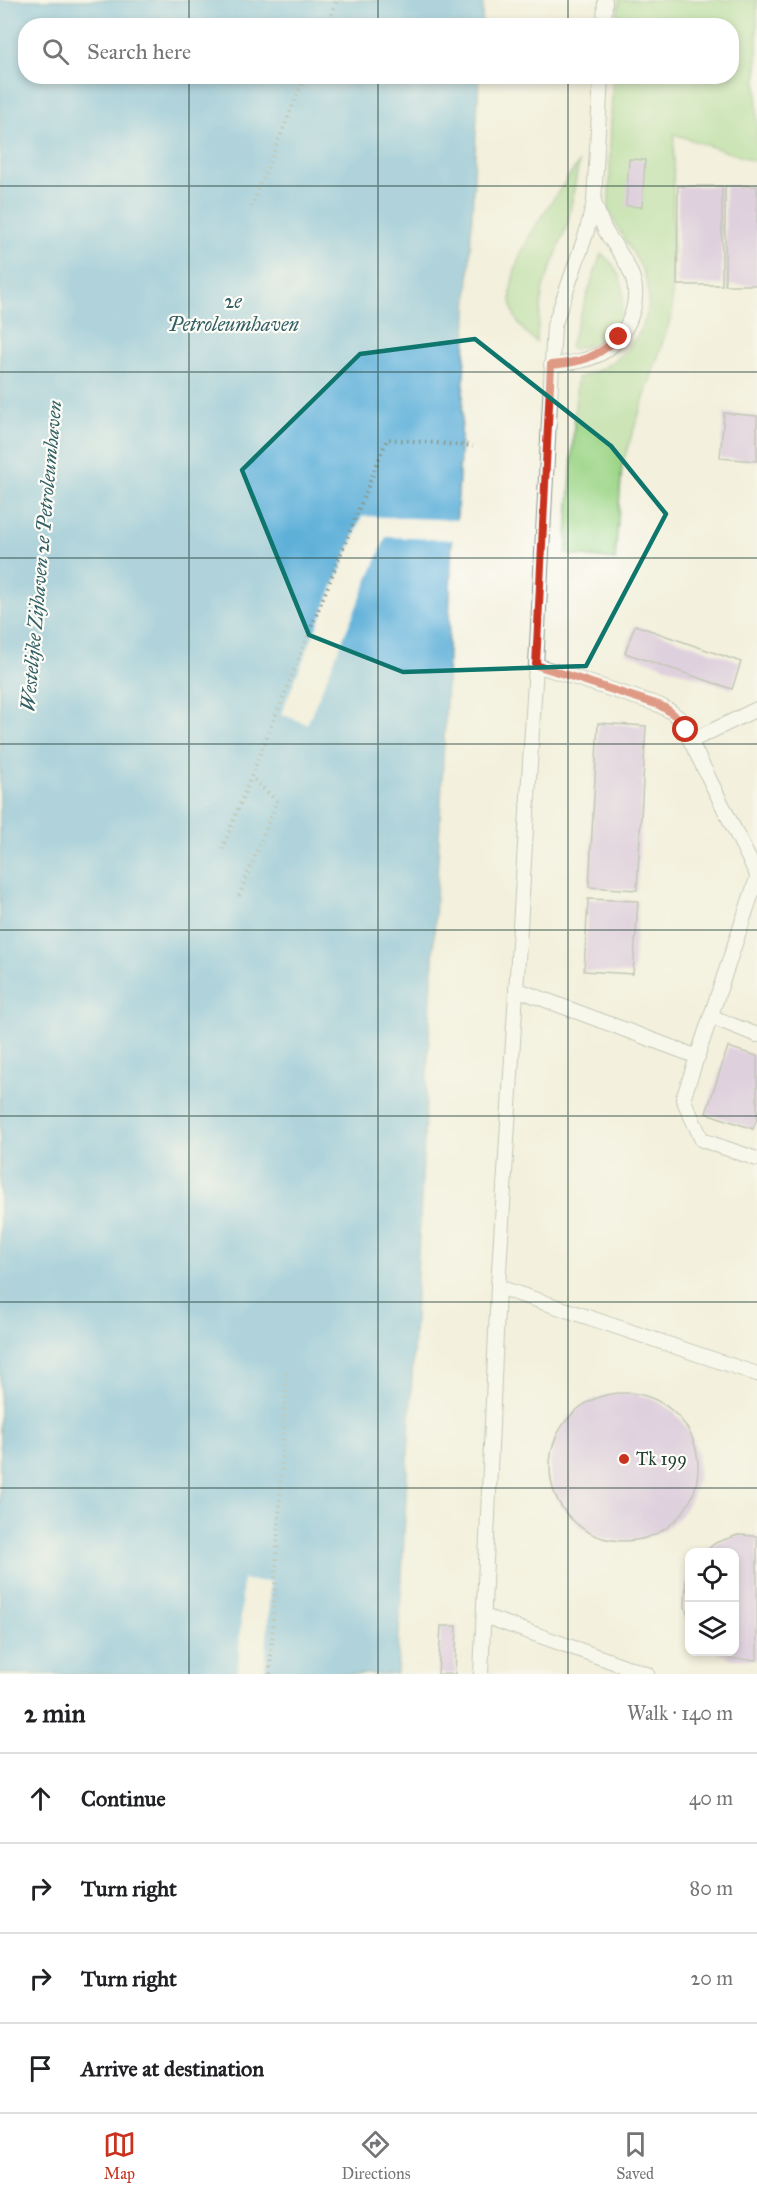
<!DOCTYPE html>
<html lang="en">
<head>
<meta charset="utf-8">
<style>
  body { margin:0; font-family:"IM FELL Great Primer",serif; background:#f2f2f2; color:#202124 }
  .controls { position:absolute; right:18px; bottom:18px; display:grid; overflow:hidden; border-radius:12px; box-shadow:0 3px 9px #0003 }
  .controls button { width:54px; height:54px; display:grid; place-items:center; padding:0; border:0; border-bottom:2px solid #e0e0e0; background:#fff; color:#202124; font:30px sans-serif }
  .stop { position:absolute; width:18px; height:18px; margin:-14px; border:4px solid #c8321e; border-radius:50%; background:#fff }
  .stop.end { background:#c8321e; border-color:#fff; box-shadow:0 2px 6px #0008 }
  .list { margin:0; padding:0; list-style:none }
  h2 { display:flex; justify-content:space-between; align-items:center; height:78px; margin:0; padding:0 24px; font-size:26px }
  h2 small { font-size:20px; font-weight:400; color:#757577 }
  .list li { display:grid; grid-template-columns:39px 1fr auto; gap:18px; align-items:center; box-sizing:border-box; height:90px; padding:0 24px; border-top:2px solid #e0e0e0 }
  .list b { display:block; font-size:22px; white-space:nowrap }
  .list em { font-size:20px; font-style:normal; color:#757577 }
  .icon { flex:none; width:33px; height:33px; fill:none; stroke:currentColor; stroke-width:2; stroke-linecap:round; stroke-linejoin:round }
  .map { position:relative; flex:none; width:757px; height:1674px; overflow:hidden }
  .search { position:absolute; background:#fff; box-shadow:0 3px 9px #0003; left:18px; right:18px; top:18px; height:66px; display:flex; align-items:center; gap:15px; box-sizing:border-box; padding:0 21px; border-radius:24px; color:#757577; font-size:22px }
  .sheet { height:438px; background:#fff }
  nav { display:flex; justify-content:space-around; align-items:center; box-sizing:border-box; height:84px; border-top:2px solid #e0e0e0; background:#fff; font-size:16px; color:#757577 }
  nav a { display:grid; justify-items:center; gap:3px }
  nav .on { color:#c8321e }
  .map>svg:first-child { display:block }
</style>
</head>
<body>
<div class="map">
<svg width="757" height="1674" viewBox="0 0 757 1674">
  <rect width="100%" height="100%" fill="#fdfcf7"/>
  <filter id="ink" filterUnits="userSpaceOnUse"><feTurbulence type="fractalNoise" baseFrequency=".0167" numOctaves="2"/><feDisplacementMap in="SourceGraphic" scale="12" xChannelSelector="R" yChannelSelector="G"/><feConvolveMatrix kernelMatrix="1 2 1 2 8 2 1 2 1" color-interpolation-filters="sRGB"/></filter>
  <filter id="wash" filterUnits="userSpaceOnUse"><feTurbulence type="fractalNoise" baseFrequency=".008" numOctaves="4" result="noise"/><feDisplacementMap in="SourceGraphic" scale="24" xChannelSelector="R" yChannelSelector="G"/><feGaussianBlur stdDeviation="1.35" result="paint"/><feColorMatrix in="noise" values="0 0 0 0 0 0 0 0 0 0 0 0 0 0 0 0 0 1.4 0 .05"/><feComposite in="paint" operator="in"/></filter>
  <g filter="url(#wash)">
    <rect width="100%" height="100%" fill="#f3f0dd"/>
    <path fill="#9dd688" stroke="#5e8a5e" stroke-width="1.5" d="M619,0H757V162L674,134L672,314L622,465L615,560L566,554L577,378C625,366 665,320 642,269C636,256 610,219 609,209C608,197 610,184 610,172C610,140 611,108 613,77L732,76V26L617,25Z
      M579,162L568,223L543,288L536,342C527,334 518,326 514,314C497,266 554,200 579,162Z
      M601,254C626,270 631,309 610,332C600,342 587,347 573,349L570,346L571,343Z"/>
    <path fill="#5eb0d9" stroke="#3e7686" stroke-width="1.5" d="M0,0H483L482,25L26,26V76L479,77L457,515L452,536L447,681L397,1674H0Z"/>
    <path fill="#f3f0dd" d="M362,516L459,520L455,540L386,537L307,724L281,714Z
      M243,1580L270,1582L265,1674H238Z"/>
    <g id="blocks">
      <path fill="#c7a9df" d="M629,159L645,160L642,207L626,206Z
        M678,186H722V285H677Z
        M725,186H757V285H725Z
        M724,413L757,416V461L720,458Z
        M635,625L741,662L732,689L625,653Z
        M598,723L646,726L637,890L589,887Z
        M588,899L638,901L633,974L584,971Z
        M728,1047L757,1056V1118L753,1129L706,1113Z
        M550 1467a74 74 0 1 1 148 0a74 74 0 1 1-148 0Z
        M738,1535L757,1536V1660L732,1659L717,1652H734V1552H705L715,1543Z
        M690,1575V1619H689L685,1607L686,1582Z
        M441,1626H457L455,1674H438Z"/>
    </g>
  </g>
  <g filter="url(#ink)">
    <use href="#blocks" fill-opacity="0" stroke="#899688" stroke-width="1.5"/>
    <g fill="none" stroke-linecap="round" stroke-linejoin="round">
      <defs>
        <path id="service" d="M604,26L605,0
          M551,365C568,363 584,362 600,354C627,339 644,300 630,271C624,257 614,245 606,232C601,223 598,212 594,202
          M536,665L659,705L670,711L679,718L757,875
          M691,741L757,709
          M757,878L683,1099L702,1140L757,1159
          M516,989L698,1057
          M712,1017L757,1035
          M498,1287L757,1374
          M484,1616L647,1674
          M481,1674L498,1287L536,665L554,326L586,234L594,202L601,76"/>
      </defs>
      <use href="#service" stroke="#899688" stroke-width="16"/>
      <path stroke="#899688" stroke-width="4" stroke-dasharray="1.5 4.5" stroke-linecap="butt" d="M327,26L337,0
        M251,207L305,76
        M222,849L387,439L473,446
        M239,896L277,801L251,777
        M270,1674L287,1371"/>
      <use href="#service" stroke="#fff" stroke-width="14"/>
    </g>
  </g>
  <g fill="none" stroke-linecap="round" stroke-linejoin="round" filter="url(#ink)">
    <path stroke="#c8321e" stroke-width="8" d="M619,337C594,359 583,362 551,365L536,665L659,705C672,711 678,718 686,730"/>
  </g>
  <path d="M0 0H757V1674H0ZM475,339L611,446L666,514L586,666L403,672L309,635L242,470L360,354Z" fill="#f3f0dd" fill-opacity=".55" fill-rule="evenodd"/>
  <path fill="none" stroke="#0f766e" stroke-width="4.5" stroke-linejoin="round" d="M475,339L611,446L666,514L586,666L403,672L309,635L242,470L360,354Z"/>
  <path fill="none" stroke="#1f3d34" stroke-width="1.5" stroke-opacity="0.55" d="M189,0V26M378,0V26M568,0V26M189,76V1674M378,76V1674M568,76V1674M0,186H757M0,372H757M0,558H757M0,744H757M0,930H757M0,1116H757M0,1302H757M0,1488H757"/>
  <circle fill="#c8321e" stroke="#fdfcf7" stroke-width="2" cx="624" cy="1459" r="6"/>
  <g text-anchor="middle" stroke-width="4.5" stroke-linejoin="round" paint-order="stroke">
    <g font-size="18" fill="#1f3d34" stroke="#fdfcf7" text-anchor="start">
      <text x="636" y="1465">Tk 199</text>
    </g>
    <g font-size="20" font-style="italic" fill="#326066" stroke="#fdfcf7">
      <text x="233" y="308">2e<tspan x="233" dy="23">Petroleumhaven</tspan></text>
      <text transform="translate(41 556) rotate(-85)" y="7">Westelijke Zijhaven 2e Petroleumhaven</text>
    </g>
  </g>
</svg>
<div class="controls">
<button><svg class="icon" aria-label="locate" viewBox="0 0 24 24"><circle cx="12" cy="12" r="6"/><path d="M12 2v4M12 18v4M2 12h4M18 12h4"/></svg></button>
<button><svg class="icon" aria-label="layers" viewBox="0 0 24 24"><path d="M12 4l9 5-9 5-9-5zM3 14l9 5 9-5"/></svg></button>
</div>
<div class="stop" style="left:686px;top:730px"></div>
<div class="stop end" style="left:619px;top:337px"></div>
<div class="search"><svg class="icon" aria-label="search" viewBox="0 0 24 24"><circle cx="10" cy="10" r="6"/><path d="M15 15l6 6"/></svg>Search here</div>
</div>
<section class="sheet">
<h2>2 min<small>Walk · 140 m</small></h2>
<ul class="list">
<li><svg class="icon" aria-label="ahead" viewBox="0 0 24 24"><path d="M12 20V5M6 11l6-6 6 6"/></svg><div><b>Continue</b></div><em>40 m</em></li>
<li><svg class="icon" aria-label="right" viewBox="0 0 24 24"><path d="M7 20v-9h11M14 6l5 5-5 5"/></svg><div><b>Turn right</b></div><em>80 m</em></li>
<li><svg class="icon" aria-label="right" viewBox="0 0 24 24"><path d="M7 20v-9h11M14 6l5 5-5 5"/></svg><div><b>Turn right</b></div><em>20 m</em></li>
<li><svg class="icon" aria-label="arrive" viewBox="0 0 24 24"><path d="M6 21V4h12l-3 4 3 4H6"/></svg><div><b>Arrive at destination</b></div></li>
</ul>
</section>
<nav>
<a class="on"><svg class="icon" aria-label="map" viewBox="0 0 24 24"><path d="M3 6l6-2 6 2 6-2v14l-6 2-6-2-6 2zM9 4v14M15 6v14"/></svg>Map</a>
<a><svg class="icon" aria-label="directions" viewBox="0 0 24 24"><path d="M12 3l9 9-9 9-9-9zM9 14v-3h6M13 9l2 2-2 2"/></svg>Directions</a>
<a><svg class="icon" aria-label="saved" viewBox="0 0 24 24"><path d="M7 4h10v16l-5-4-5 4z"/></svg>Saved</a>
</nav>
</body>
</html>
